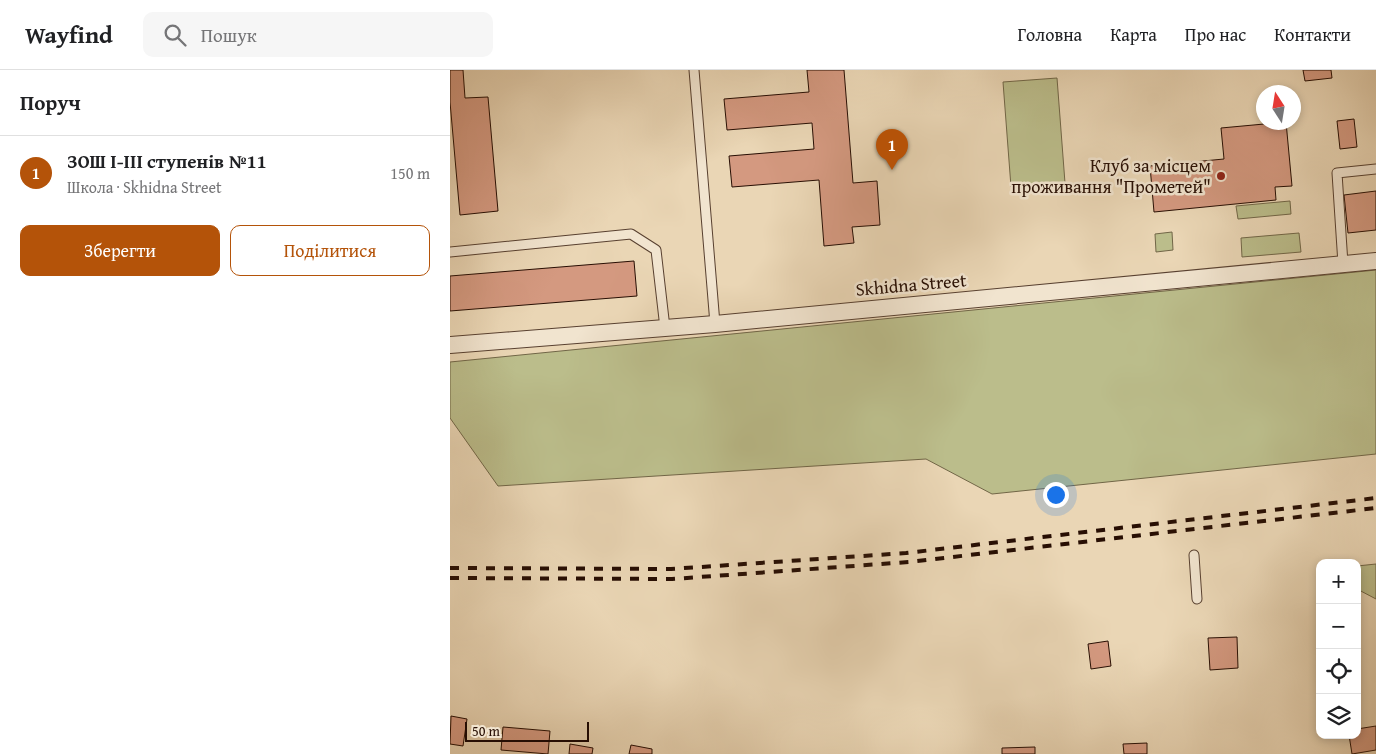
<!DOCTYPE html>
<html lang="uk">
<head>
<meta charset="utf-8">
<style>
  body { margin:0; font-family:"Gentium Book Plus",serif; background:#f6f6f6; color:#202124 }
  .controls { position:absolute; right:15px; bottom:15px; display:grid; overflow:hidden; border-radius:10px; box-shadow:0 2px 8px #0003 }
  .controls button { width:45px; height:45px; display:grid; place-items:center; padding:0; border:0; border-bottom:1px solid #e0e0e0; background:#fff; color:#202124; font:25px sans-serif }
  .compass { position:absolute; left:806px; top:15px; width:45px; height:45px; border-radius:50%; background:#fff; box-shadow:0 2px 8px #0003; rotate:348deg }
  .scale { position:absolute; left:15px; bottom:12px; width:124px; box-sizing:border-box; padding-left:5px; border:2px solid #270e03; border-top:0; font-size:14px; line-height:18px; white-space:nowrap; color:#270e03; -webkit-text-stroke:4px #f1e4cf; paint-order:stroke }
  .you { position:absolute; left:605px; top:424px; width:18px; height:18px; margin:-12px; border:4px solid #fff; border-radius:50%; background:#1a73e8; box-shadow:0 0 0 8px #1a73e833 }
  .badge { display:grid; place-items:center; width:32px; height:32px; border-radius:50%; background:#b45309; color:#fff; font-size:16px; font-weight:700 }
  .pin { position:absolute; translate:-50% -41px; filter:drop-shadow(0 1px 2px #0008) }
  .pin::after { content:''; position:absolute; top:26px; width:18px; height:15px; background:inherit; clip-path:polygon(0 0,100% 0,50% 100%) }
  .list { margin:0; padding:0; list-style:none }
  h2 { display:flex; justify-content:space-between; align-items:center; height:65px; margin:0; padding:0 20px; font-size:21px }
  h2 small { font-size:16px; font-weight:400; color:#757577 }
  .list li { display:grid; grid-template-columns:32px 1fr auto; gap:15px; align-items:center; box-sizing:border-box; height:75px; padding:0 20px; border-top:1px solid #e0e0e0 }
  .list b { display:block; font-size:19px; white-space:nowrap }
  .list p { margin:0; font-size:16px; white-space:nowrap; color:#757577 }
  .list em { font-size:16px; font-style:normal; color:#757577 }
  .actions { display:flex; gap:10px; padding:15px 20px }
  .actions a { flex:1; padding:11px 0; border:1px solid #b45309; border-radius:10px; text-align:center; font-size:18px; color:#b45309 }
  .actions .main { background:#b45309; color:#fff }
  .icon { flex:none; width:28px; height:28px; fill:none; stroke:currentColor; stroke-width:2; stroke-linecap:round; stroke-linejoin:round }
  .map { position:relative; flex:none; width:926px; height:684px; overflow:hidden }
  header { display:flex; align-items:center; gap:30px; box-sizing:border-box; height:70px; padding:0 25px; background:#fff; border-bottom:1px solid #e0e0e0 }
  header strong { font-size:24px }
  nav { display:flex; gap:28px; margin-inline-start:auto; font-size:18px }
  .search { width:350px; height:45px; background:#f6f6f6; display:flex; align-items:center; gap:12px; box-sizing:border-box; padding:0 18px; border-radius:10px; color:#757577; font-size:19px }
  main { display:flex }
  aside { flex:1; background:#fff }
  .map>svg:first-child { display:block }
</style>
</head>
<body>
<header>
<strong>Wayfind</strong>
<div class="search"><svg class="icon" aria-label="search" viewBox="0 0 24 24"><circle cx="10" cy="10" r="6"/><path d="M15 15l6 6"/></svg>Пошук</div>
<nav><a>Головна</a><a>Карта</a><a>Про нас</a><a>Контакти</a></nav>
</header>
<main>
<aside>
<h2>Поруч<small></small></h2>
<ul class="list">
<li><span class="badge">1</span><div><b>ЗОШ І-ІІІ ступенів №11</b><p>Школа · Skhidna Street</p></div><em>150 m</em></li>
</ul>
<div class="actions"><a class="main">Зберегти</a><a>Поділитися</a></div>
</aside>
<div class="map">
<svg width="926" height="684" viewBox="0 0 926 684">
  <rect width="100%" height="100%" fill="#ead6b5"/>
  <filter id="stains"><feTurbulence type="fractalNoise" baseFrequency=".004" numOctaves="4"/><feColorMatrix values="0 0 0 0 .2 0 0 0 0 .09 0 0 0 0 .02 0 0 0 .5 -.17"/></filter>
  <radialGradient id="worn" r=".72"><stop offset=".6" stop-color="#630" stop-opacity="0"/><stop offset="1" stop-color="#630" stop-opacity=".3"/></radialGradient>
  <path fill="#bbbd8b" stroke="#716647" d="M607,8L615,113L561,117L553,12Z
    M840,131L841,144L788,149L786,136Z
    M722,162L723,180L706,182L705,164Z
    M849,163L851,182L792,187L791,168Z
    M926,200V384L542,424L476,389L48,416L0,348V292Z
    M926,494V529L907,519V496Z"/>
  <path fill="#d49980" stroke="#270e03" d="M0,0H13L15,28L38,27L48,141L10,145L0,32Z
    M357,0H394L403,113L427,111L430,155L402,157L404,173L374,176L369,110L282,117L279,86L364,79L362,53L277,60L274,29L359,22Z
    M853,0H881L882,8L855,11Z
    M904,49L907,77L890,79L887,51Z
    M836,52L842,116L825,117L826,130L704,142L700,96L774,89L771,58Z
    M926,121V160L898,163L894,125Z
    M184,191L187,226L0,241V206Z
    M787,567L788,598L760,600L758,568Z
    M658,571L661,596L641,599L638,574Z
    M1,646L17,649L13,676L0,674Z
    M926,656V680L902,684L899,665H907V659Z
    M53,657L100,661L98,684L51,680Z
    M697,673V684H674L673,674Z
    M120,674L143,678L142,684H119Z
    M181,675L202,679V684H179Z
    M585,677V684H552V678Z"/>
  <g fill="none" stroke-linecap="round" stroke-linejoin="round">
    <defs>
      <path id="lane" d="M244,0L265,254
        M0,182L181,164L206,180L215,258
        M893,194L887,103L926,99
        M744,485L747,529"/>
      <path id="street" d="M0,275L265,254L926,191"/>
    </defs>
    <use href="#lane" stroke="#584030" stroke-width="11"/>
    <use href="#street" stroke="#584030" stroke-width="18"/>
    <use href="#lane" stroke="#f1e4cf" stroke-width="9"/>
    <use href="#street" stroke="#f1e4cf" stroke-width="16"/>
    <path stroke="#270e03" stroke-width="4" stroke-dasharray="9 9" stroke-linecap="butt" d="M0,498L221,499L456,483L926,428
      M0,508L222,509L459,492L926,438"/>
  </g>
  <circle fill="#8f2418" stroke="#f1e4cf" stroke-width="2" cx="771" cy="106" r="5"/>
  <g text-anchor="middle" stroke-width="5" stroke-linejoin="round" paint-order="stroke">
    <g font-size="18" fill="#270e03" stroke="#f1e4cf" text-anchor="end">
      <text x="761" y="102">Клуб за місцем<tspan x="761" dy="21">проживання "Прометей"</tspan></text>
    </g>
    <g font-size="18" fill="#270e03" stroke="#f1e4cf">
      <text transform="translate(461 215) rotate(-5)" y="6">Skhidna Street</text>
    </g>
  </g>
  <rect width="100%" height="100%" filter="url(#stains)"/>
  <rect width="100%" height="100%" fill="url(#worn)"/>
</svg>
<div class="controls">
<button>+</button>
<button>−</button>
<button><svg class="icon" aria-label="locate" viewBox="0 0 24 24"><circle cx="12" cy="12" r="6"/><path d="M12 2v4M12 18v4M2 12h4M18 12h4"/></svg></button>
<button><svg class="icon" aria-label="layers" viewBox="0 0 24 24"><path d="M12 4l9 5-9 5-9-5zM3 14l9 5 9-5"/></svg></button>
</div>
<svg class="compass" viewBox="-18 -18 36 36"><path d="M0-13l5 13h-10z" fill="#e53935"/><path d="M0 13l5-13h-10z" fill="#757577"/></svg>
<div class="scale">50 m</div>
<div class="you"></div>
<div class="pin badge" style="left:442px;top:100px">1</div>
</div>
</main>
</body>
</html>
